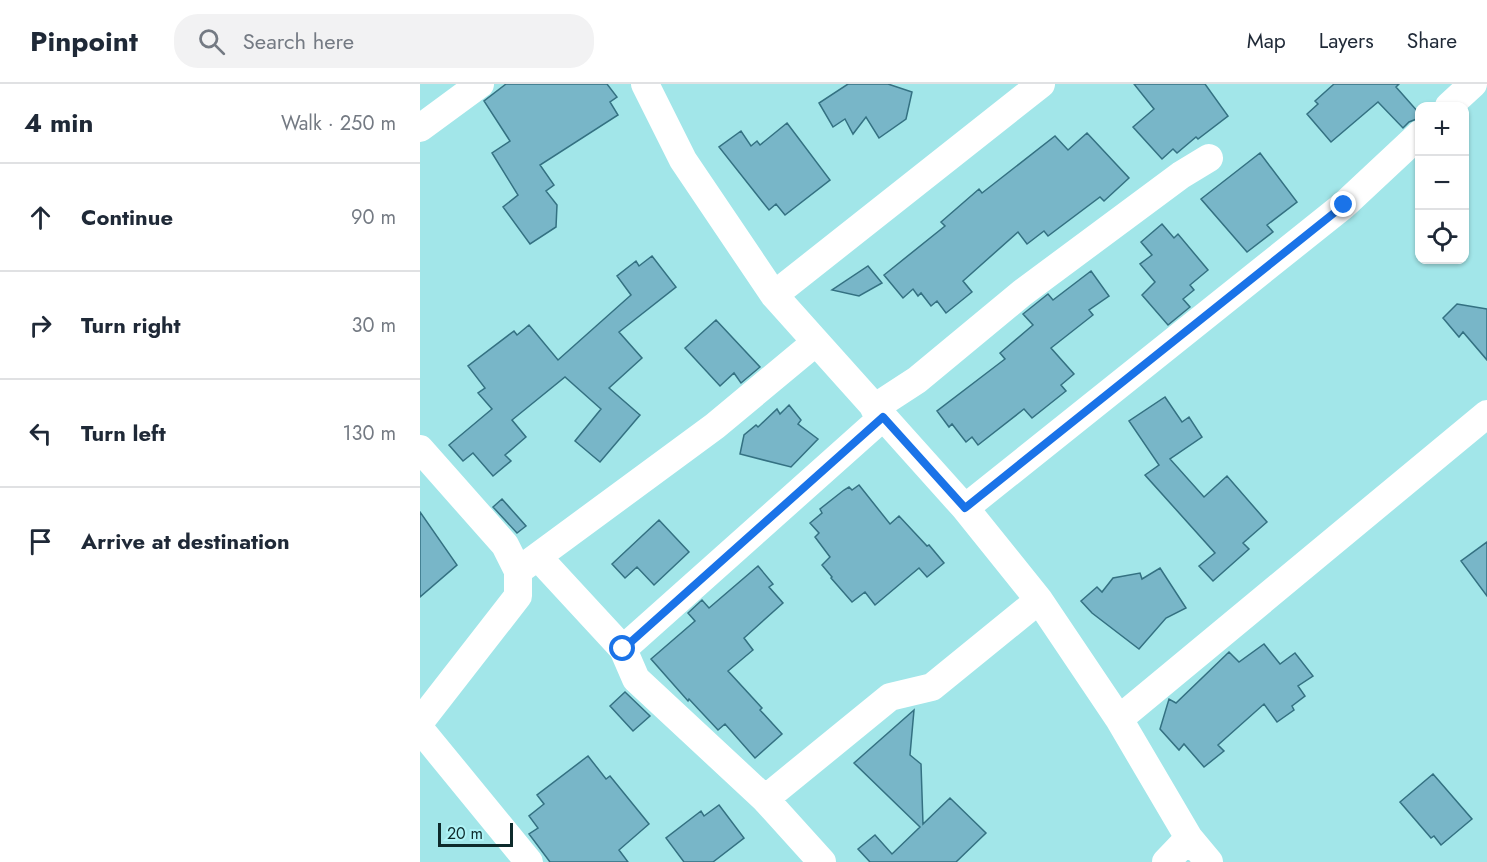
<!DOCTYPE html>
<html lang="en">
<head>
<meta charset="utf-8">
<style>
  body { margin:0; font-family:Jost,sans-serif; background:#f2f2f3; color:#1f2937 }
  .controls { position:absolute; right:18px; top:18px; display:grid; overflow:hidden; border-radius:12px; box-shadow:0 2px 4px #0004 }
  .controls button { width:54px; height:54px; display:grid; place-items:center; padding:0; border:0; border-bottom:2px solid #e0e1e3; background:#fff; color:#1f2937; font:30px sans-serif }
  .scale { position:absolute; left:18px; bottom:15px; width:75px; box-sizing:border-box; padding-left:6px; border:3px solid #0d2a2b; border-top:0; font-size:16px; line-height:21px; white-space:nowrap; color:#0d2a2b; -webkit-text-stroke:4px #aff3f6; paint-order:stroke }
  .stop { position:absolute; width:18px; height:18px; margin:-14px; border:4px solid #1a73e8; border-radius:50%; background:#fff }
  .stop.end { background:#1a73e8; border-color:#fff; box-shadow:0 2px 6px #0008 }
  .list { margin:0; padding:0; list-style:none }
  h2 { display:flex; justify-content:space-between; align-items:center; height:78px; margin:0; padding:0 24px; font-size:26px }
  h2 small { font-size:20px; font-weight:400; color:#747a83 }
  .list li { display:grid; grid-template-columns:39px 1fr auto; gap:18px; align-items:center; box-sizing:border-box; height:108px; padding:0 24px; border-top:2px solid #e0e1e3 }
  .list b { display:block; font-size:22px; white-space:nowrap }
  .list em { font-size:20px; font-style:normal; color:#747a83 }
  .icon { flex:none; width:33px; height:33px; fill:none; stroke:currentColor; stroke-width:2; stroke-linecap:round; stroke-linejoin:round }
  .map { position:relative; flex:none; width:1067px; height:778px; overflow:hidden }
  header { display:flex; align-items:center; gap:36px; box-sizing:border-box; height:84px; padding:0 30px; background:#fff; border-bottom:2px solid #e0e1e3 }
  header strong { font-size:28px }
  nav { display:flex; gap:33px; margin-inline-start:auto; font-size:21px }
  .search { width:420px; height:54px; background:#f2f2f3; display:flex; align-items:center; gap:15px; box-sizing:border-box; padding:0 21px; border-radius:24px; color:#747a83; font-size:22px }
  main { display:flex }
  aside { flex:1; background:#fff }
  .map>svg:first-child { display:block }
</style>
</head>
<body>
<header>
<strong>Pinpoint</strong>
<div class="search"><svg class="icon" aria-label="search" viewBox="0 0 24 24"><circle cx="10" cy="10" r="6"/><path d="M15 15l6 6"/></svg>Search here</div>
<nav><a>Map</a><a>Layers</a><a>Share</a></nav>
</header>
<main>
<aside>
<h2>4 min<small>Walk · 250 m</small></h2>
<ul class="list">
<li><svg class="icon" aria-label="ahead" viewBox="0 0 24 24"><path d="M12 20V5M6 11l6-6 6 6"/></svg><div><b>Continue</b></div><em>90 m</em></li>
<li><svg class="icon" aria-label="right" viewBox="0 0 24 24"><path d="M7 20v-9h11M14 6l5 5-5 5"/></svg><div><b>Turn right</b></div><em>30 m</em></li>
<li><svg class="icon" aria-label="left" viewBox="0 0 24 24"><path d="M17 20v-9H6M10 6l-5 5 5 5"/></svg><div><b>Turn left</b></div><em>130 m</em></li>
<li><svg class="icon" aria-label="arrive" viewBox="0 0 24 24"><path d="M6 21V4h12l-3 4 3 4H6"/></svg><div><b>Arrive at destination</b></div></li>
</ul>
</aside>
<div class="map">
<svg width="1067" height="778" viewBox="0 0 1067 778">
  <rect width="100%" height="100%" fill="#a2e6e9"/>
  <path fill="#78b6c8" stroke="#347182" stroke-width="1.5" d="M86,0H187L197,13L190,18L198,31L120,81L134,101L126,107L137,121L136,143L110,160L83,123L98,111L72,69L90,57L64,17Z
    M428,0H468L492,8L486,35L459,54L446,33L433,50L425,35L413,43L399,19Z
    M714,0H785L808,32L778,55L776,53L757,69L753,65L742,75L713,43L734,25Z
    M914,0H979L976,3L999,29V34L989,38L983,44L958,18L911,58L887,30L898,20L895,17Z
    M367,39L410,96L365,131L356,120L349,126L299,63L321,47L331,62L337,57L340,61Z
    M667,49L709,94L684,117L680,113L628,152L624,147L607,160L598,148L543,197L552,208L526,229L517,217L511,222L501,209L498,212L493,205L483,214L464,191L525,142L521,138L559,105L562,109L635,52L648,66Z
    M840,69L877,118L847,141L853,148L827,168L781,115Z
    M742,140L754,154L758,150L788,186L770,201L774,206L763,215L770,223L748,241L722,211L735,198L720,180L732,171L721,158Z
    M232,172L256,203L199,248L222,274L189,304L220,331L180,378L155,357L181,325L145,293L92,336L106,353L85,371L91,377L73,392L53,369L43,377L29,361L72,325L58,309L65,304L48,282L94,247L97,251L109,241L138,276L211,211L197,192L216,177L219,182Z
    M448,182L462,199L439,212L412,206Z
    M671,187L689,212L669,226L673,231L631,264L654,290L641,301L646,307L612,334L604,325L558,361L552,353L546,358L532,340L529,343L517,327L585,275L580,269L613,241L603,230L628,210L633,216Z
    M1037,220L1067,225V276L1043,248L1039,253L1023,234Z
    M296,236L340,283L321,299L314,289L300,302L265,264Z
    M745,313L762,338L769,333L782,353L750,375L784,413L807,392L847,438L823,459L829,465L793,497L779,482L795,469L725,391L739,381L709,337Z
    M369,321L381,336L378,340L398,355L371,383L320,370L324,351L336,341L338,343L357,325L360,330Z
    M439,401L470,440L479,432L507,462L509,461L524,479L507,493L499,484L455,521L445,508L432,518L411,494L412,493L402,481L410,473L395,453L399,449L390,439L402,429L400,425L424,406L429,403L432,406Z
    M82,415L106,442L97,449L73,423Z
    M0,428L37,481L0,513Z
    M239,436L269,468L234,501L217,483L205,494L192,480Z
    M1067,458V512L1041,477Z
    M338,482L353,500L349,503L363,519L324,554L333,566L308,587L342,624L340,626L362,650L335,674L305,640L298,646L269,615L268,617L231,575L275,537L268,529L282,516L289,524Z
    M740,484L766,524L746,534L719,565L672,529L661,517L677,503L682,508L693,494L720,489L722,495Z
    M844,560L860,580L875,569L893,592L878,602L885,612L872,622L874,626L857,638L844,620L798,661L804,667L784,683L764,660L759,666L740,645L749,615L756,619L809,568L819,578Z
    M205,608L230,632L213,647L190,622Z
    M494,626L490,671L501,680L503,740L530,714L566,749L536,778H450L438,765L455,751L472,770L500,743L434,679Z
    M168,672L186,695L190,692L229,740L199,766L208,778H130L109,750L118,744L109,732L124,720L117,711Z
    M1013,690L1052,735L1021,761L1014,752L1011,754L980,718Z
    M299,721L324,754L293,778H264L246,754L281,727L284,732Z"/>
  <g fill="none" stroke-linecap="round" stroke-linejoin="round">
    <path stroke="#fff" stroke-width="28" d="M225,0L263,76L354,211L545,424L619,516L699,635L769,754L789,778
      M1029,22L1053,0
      M0,44L60,0
      M354,211L621,0
      M454,324L497,296L602,209L761,91L789,74
      M0,365L85,461L98,487V512L0,638
      M545,424L924,121L1000,50
      M118,473L203,565L463,333
      M98,487L295,342L396,258
      M203,565L216,595L345,715L402,778
      M699,635L1067,330
      M0,645L109,778
      M345,715L470,613L512,603L619,516
      M746,778L769,754"/>
  </g>
  <g fill="none" stroke-linecap="round" stroke-linejoin="round">
    <path stroke="#1a73e8" stroke-width="8" d="M203,565L463,333L545,424L924,121"/>
  </g>
</svg>
<div class="controls">
<button>+</button>
<button>−</button>
<button><svg class="icon" aria-label="locate" viewBox="0 0 24 24"><circle cx="12" cy="12" r="6"/><path d="M12 2v4M12 18v4M2 12h4M18 12h4"/></svg></button>
</div>
<div class="scale">20 m</div>
<div class="stop" style="left:203px;top:565px"></div>
<div class="stop end" style="left:924px;top:121px"></div>
</div>
</main>
</body>
</html>
